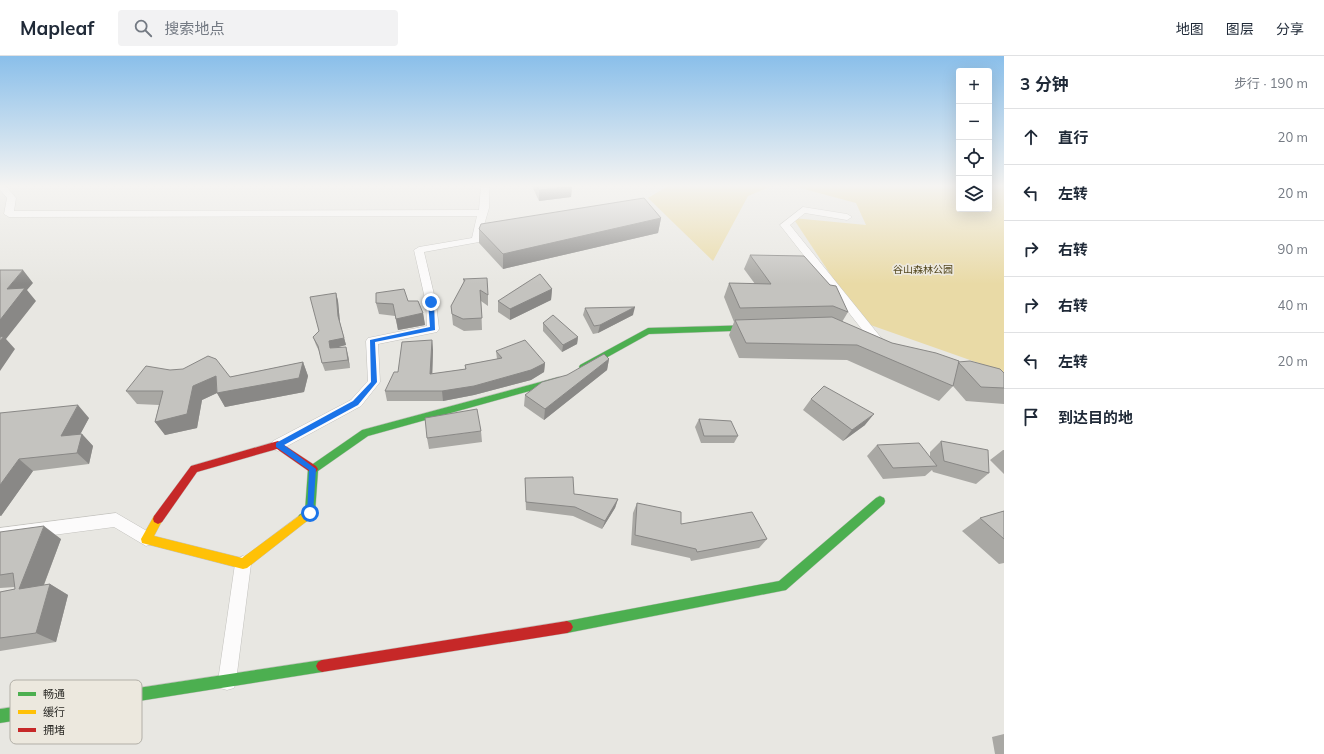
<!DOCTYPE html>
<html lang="zh">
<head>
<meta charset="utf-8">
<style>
  body { margin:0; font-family:Mulish,"Noto Sans SC",sans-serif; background:#f2f2f3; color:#1f2937 }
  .controls { position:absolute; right:12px; top:12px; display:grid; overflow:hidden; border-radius:4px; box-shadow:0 4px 16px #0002 }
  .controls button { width:36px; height:36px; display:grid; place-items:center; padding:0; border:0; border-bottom:1px solid #e0e1e3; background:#fff; color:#1f2937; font:20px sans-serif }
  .stop { position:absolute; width:12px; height:12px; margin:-9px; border:3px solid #1a73e8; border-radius:50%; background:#fff }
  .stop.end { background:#1a73e8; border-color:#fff; box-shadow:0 1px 4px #0008 }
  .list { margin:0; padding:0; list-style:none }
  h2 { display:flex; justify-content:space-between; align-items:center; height:52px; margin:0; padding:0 16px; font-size:17px }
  h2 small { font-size:13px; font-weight:400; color:#747a83 }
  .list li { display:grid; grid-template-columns:26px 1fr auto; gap:12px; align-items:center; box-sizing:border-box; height:56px; padding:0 16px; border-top:1px solid #e0e1e3 }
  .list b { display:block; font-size:15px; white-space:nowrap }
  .list em { font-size:13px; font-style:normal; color:#747a83 }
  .icon { flex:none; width:22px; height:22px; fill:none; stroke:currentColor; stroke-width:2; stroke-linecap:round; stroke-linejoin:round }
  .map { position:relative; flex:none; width:1004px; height:698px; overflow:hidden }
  header { display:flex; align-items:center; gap:24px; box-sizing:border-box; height:56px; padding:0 20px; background:#fff; border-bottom:1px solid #e0e1e3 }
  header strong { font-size:19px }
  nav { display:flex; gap:22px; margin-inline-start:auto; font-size:14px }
  .search { width:280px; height:36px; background:#f2f2f3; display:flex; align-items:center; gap:10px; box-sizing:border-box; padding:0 14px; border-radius:4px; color:#747a83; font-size:15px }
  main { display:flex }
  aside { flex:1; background:#fff }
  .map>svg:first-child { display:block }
</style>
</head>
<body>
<header>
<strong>Mapleaf</strong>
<div class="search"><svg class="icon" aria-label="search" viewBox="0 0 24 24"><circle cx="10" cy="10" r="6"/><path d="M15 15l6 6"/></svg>搜索地点</div>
<nav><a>地图</a><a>图层</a><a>分享</a></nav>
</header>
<main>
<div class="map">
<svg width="1004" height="698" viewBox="0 0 1004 698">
  <rect width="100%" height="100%" fill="#e8e7e2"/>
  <path fill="#e9daa6" d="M668,130H772L748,140L713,205L648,142Z
    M793,130H959V153H989V130H1004V316L862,266L793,162L866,169L856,147Z"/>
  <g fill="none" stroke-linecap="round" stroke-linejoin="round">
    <defs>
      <path id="street" d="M0,130H6L16,142L14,155L479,154L481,130H489V152L479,186L424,196L436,247L439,273L437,276L378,288L380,326L361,350L278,395L273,393L271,389L273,385L351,344L368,325L366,285L368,282L427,270L426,247L414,194L419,191L472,182L477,160L9,161L4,158L7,142L0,134Z
        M803,151L847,158L852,161L847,164L805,157L790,169L887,289L889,292L887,295H879L780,169Z
        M116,457L152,478L154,483L152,488L146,490L114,471L0,486V472Z
        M243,500L249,503L251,508L236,625L234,632L227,634L220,632L218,625L235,508L237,503Z"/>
      <path id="fast" d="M756,269L759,270L760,272L759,274L649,278L586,313H580L579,311L580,309L648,272Z
        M559,321L562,322L563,324L562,326L368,380L318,415L315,457C313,462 308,465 303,467L299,465L298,462L299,459L305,455L308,413L310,410L362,374Z
        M880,440L884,442L885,445L884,448L786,534L567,577L563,575L561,571L563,567L567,565L779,525L876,442Z
        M322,604L326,606L328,610L326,614L322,616L0,667V653Z"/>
      <path id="slow" d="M303,457L307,459L308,462L307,465L247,512L243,513L146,488L142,487L141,483L154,460L158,458L162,460L163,463L154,480L242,502Z"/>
      <path id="jam" d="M278,385L316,410L318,413L316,416L313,417L310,416L277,393L197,416L162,466L158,468L154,466L153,463L154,460L191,410Z
        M567,565L571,567L573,571L571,575L567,577L322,616L318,614L316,610L318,606L322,604Z"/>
    </defs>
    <use href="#street" stroke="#c3c2be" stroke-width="1"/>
    <use href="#fast" stroke="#c3c2be" stroke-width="1"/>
    <use href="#slow" stroke="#c3c2be" stroke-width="1"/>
    <use href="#jam" stroke="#c3c2be" stroke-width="1"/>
    <use href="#street" fill="#fcfbfb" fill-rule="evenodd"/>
    <use href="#fast" fill="#4caf50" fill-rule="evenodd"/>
    <use href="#slow" fill="#ffc107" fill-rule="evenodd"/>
    <use href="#jam" fill="#c62828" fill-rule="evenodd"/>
  </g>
  <path fill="#a9a8a4" d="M532,130H572L571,141L539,145Z
    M661,162L658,177L503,213L479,187V173Z
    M750,199L848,256L842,266L892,287L959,306L1004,332V348L966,345L953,330L939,345L847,304L739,302L729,279L734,266L724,241L729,227L755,228L744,213Z
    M463,223L488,239V250L481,245L482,274L464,275L453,269L451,250L464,227Z
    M552,233L551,244L510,264L498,256V245Z
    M336,237L338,245L340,267L346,289L337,291L348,299L350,312L325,315L322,307L319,295L316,289L313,281L319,275Z
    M408,245L423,257L425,269L398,274L395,260L379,258L376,247Z
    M585,252L633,259L598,277L593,278L583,259Z
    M543,267L578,281L577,288L562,296L543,275Z
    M432,284L433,294L432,318L465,313V309L497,303L496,295L545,307L544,316L531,324L474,339L443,345H387L385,335L398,316Z
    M609,303L607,314L544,364L524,350L525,339L567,319Z
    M303,306L308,320L304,336L225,351L217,337L202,344L197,372L165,379L155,366L159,349L137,348L126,335L170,314L230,321Z
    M811,343L865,369L843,385L803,354Z
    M0,357L89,362L80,378H82L93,390L89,408L33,415L1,460H0Z
    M699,363L738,380L734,387H701L695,371Z
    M481,375L482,386L429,393L427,382Z
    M941,385L989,417L976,428L933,416L932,414L925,420L883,423L867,400L877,389L930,402V396Z
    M1003,394H1004V418L990,404Z
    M525,422L574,438L618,443L615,452L602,473L573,460L526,454L525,431Z
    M637,447L681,468L767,483L759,492L691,505L690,502L631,489L633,457Z
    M1004,455V507L999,508L962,475L980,462Z
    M0,476L61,483L44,529L50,528L68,539L56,586L0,595V536L15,533V531L0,532Z
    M1004,678V698H995L992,681Z"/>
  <path fill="#898886" d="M572,130L571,141L539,145V134Z
    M661,162L658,177L503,213V198Z
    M23,214L33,227L27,234L36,245L6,283L15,293L0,315V264L7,233Z
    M552,233L551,244L510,264V253Z
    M336,237L338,245L340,267L346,289L331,293L330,292L329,285L338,260Z
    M635,251L633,259L598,277L600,269Z
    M423,257L425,269L398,274L396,263Z
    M578,281L577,288L562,296L563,289Z
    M432,284L433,294L432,328L430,318Z
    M346,291L348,299L350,312L348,304Z
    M609,303L607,314L544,364L545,353Z
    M303,306L308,320L304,336L225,351L217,337L202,344L197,372L165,379L155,366L193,330L216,320L217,337Z
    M545,307L544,316L531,324L474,339L443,345L442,335Z
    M78,349L89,362L73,392L61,380Z
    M874,358L865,369L843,385L852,374Z
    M82,378L93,390L89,408L77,397Z
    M19,403L33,415L1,460L0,459V429Z
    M618,443L615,452L602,473L605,465Z
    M44,470L61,483L38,544L19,533Z
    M50,528L68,539L56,586L36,577Z"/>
  <path fill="#c4c3bf" stroke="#898886" d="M537,130H572L539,134Z
    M644,142L661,162L503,198L479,173L481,168Z
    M750,199L804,200L830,229L836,230L848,256L833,250L740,252L729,227L771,228Z
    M0,214H23L7,233L25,232L0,264Z
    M540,218L552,233L510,253L498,245Z
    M487,222L488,239L480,234L482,262L463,263L452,258L451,250L465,224L463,223Z
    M404,233L408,245H418L423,257L396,263L393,248L376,247V237Z
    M336,237L338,260L344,282L329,285L330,292L346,291L348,304L322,307L318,290L313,281L319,275L310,241Z
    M635,251L600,269L594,270L585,252Z
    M553,259L578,281L563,289L543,267Z
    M832,261L892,287L936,297L959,305L953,330L857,289L746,287L735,264Z
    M4,280L0,285V281Z
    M432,284L430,318L466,313L465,309L502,302L496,295L525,284L545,307L531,314L474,330L442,335H385L394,316H398L402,286Z
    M604,298L609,303L545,353L525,339L542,326L567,319Z
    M208,300L216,303L230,321L303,306L299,322L217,337L216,320L193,330L187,358L155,366L163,335H126L146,310L170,314L183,313Z
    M970,305L1000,313L1004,317V332L981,331L958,306Z
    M824,330L874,358L852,374L811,343Z
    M78,349L61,380L82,378L77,397L19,403L0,429V357Z
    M477,353L481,375L427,382L425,362Z
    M699,363L731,365L738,380H704Z
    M941,385L988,394L989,417L944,405Z
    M919,387L937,410L893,412L877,389Z
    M573,421L574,438L618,443L605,465L575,451L526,446L525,422Z
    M637,447L681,456V468L752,456L767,483L697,496L696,493L635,479Z
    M1004,455V483L980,462Z
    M44,470L19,533L50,528L36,577L0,582V536L15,533L13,517L0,519V476Z"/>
  <linearGradient id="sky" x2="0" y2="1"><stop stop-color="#8abfea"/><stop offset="0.57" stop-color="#f5f4f2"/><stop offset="1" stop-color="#f5f4f2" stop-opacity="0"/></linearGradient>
  <rect width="1004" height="228" fill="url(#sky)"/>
  <path fill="#1a73e8" d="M431,245L434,246L435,274L375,286L377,326L358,349L284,389L316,413L313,457L312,460H307L309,414L276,391V387L353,345L371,326L370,284L430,271L428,246Z"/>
  <g text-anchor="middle" stroke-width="3.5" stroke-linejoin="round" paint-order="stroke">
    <g font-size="10" fill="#52461d" stroke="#ece8de">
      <text x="923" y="217">谷山森林公园</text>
    </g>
  </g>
  <rect x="10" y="624" width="132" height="64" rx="6" fill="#ece8de" stroke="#b2afa7" stroke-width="1"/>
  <rect x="18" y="636" width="18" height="4" fill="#4caf50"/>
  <rect x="18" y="654" width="18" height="4" fill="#ffc107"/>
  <rect x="18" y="672" width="18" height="4" fill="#c62828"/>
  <g font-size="11" fill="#2c2b27">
    <text x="43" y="642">畅通</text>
    <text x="43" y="660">缓行</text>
    <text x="43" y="678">拥堵</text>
  </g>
</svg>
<div class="controls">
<button>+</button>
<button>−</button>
<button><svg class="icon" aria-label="locate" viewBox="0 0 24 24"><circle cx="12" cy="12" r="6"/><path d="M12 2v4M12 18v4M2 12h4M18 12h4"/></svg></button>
<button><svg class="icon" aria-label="layers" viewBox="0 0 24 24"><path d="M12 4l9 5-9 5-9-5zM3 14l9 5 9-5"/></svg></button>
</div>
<div class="stop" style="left:310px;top:457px"></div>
<div class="stop end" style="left:431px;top:246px"></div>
</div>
<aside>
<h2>3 分钟<small>步行 · 190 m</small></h2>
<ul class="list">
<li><svg class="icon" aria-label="ahead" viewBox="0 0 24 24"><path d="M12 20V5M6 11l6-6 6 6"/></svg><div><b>直行</b></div><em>20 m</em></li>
<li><svg class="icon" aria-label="left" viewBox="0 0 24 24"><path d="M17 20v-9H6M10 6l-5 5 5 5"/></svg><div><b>左转</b></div><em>20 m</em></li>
<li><svg class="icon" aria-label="right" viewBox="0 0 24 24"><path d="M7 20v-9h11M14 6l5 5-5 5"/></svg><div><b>右转</b></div><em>90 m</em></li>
<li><svg class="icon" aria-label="right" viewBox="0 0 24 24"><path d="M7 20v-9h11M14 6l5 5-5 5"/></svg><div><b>右转</b></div><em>40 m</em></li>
<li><svg class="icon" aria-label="left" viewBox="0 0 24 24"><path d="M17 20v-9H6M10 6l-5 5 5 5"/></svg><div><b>左转</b></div><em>20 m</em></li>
<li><svg class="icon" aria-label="arrive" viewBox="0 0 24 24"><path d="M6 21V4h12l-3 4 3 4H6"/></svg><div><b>到达目的地</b></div></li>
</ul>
</aside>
</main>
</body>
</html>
